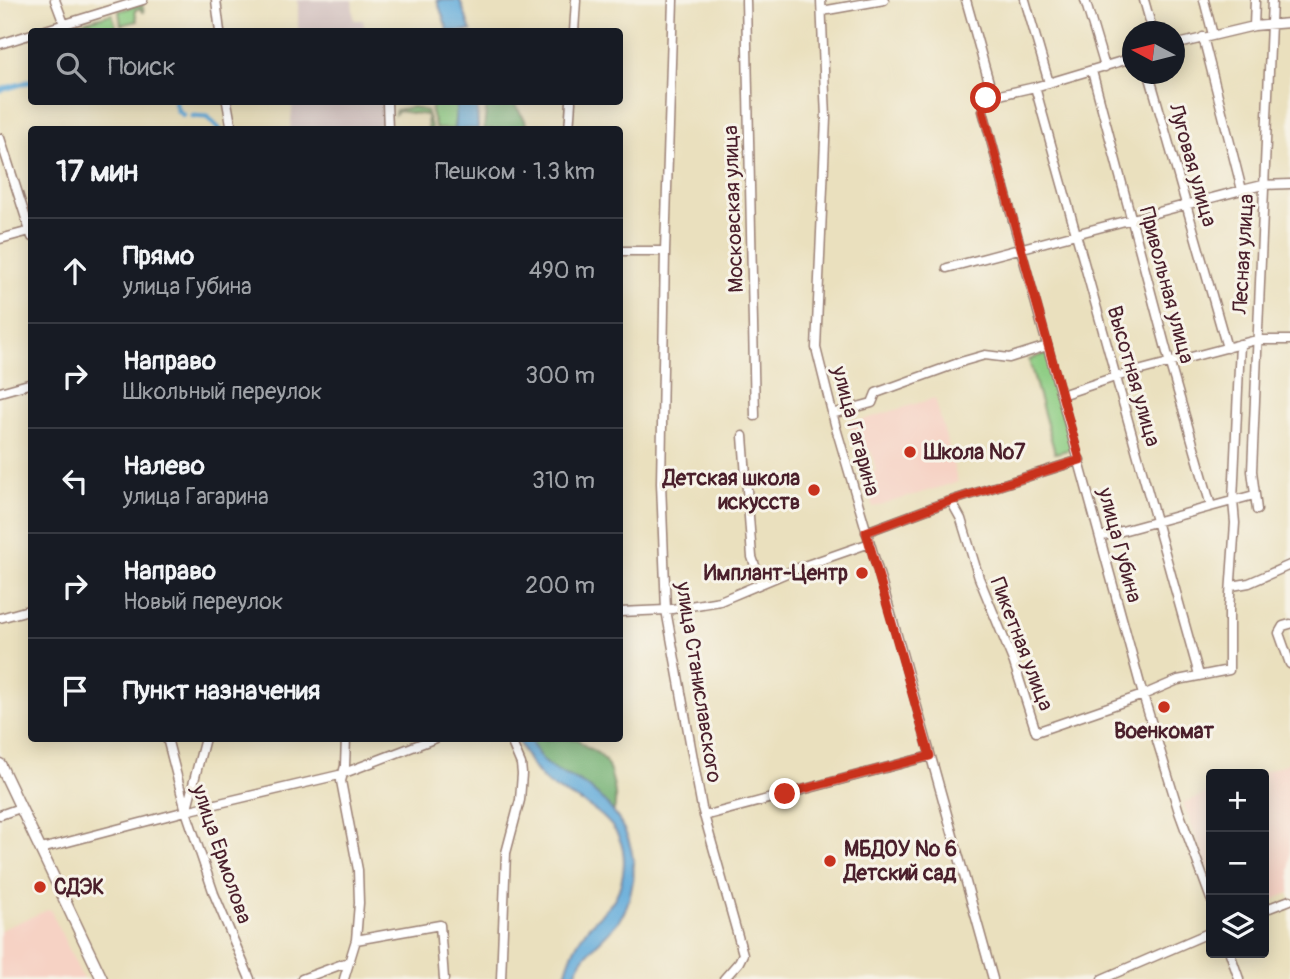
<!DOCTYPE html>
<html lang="ru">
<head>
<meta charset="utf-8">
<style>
  body { margin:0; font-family:Pangolin,sans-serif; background:#242831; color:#f1f3f6 }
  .controls { position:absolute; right:21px; bottom:21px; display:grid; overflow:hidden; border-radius:7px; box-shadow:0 4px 18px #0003 }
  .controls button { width:63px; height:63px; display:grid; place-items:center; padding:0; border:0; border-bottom:2px solid #363941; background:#171b24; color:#f1f3f6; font:35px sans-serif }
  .compass { position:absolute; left:1122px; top:21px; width:63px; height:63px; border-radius:50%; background:#171b24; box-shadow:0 4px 18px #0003; rotate:277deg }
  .stop { position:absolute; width:21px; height:21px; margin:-16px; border:5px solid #c8321e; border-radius:50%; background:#fff }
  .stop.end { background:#c8321e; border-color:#fff; box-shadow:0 2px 7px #0008 }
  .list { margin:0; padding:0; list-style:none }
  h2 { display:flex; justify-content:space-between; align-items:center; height:91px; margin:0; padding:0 28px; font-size:30px }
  h2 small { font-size:23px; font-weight:400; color:#9ea1a6 }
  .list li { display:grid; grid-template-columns:46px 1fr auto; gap:21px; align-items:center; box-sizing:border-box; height:105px; padding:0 28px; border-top:2px solid #363941 }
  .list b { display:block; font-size:26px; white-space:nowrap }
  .list p { margin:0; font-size:23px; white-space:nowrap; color:#9ea1a6 }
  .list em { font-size:23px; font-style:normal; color:#9ea1a6 }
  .icon { flex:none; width:38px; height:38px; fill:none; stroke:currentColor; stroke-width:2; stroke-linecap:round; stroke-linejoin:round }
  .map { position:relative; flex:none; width:1290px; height:979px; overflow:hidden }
  .search { position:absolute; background:#171b24; box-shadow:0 4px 18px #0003; left:28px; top:28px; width:595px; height:77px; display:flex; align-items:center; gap:18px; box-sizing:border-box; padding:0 24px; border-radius:7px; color:#9ea1a6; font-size:26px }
  .panel { position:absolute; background:#171b24; box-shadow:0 4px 18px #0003; left:28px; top:126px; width:595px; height:616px; border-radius:7px }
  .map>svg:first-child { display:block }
</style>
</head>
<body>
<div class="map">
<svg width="1290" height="979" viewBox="0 0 1290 979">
  <rect width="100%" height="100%" fill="#f7f3e8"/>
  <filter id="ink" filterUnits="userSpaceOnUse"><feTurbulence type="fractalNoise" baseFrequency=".0143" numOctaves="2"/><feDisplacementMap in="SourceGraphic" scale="14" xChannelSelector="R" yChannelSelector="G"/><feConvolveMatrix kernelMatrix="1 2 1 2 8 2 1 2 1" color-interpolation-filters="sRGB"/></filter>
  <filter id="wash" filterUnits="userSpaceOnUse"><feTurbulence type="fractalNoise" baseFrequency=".00686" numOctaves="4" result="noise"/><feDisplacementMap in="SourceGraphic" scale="28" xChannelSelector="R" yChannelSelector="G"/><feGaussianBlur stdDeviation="1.57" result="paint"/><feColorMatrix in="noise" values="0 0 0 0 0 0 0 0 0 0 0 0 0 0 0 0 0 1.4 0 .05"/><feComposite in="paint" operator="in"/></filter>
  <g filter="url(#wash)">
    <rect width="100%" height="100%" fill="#eae0be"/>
    <path fill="#f6d2c4" d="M935,398L958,482L873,507L863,476L876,471L871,451L857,453L849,424Z
      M1290,762V893L1264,903V774H1259Z
      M1211,792V876L1183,803Z
      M50,909L83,979H0V930Z"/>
    <path fill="#d1bfbe" d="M298,0H352L354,20H363L365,31H298Z
      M293,102H381L384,122L367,130H290Z"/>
    <path fill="#8ecd84" stroke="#6c7658" stroke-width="2" d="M142,4L144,12H142L140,8L135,10L137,21L121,25L119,11Z
      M112,14L116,26C102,34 84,31 68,31V26Z
      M434,102H457L454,129H436L431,111Z
      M413,107L426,111L432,129H428L427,115L399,111L395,114L396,110Z
      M1047,353L1072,449L1055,453L1029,360Z"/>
    <path fill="#72b072" stroke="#5e684e" stroke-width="2" d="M487,102H513L525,120L527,129H484Z
      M530,739H578C583,747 592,749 600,755C612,766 619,799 613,813C607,806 601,798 594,792C565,768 547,779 530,739Z"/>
    <path fill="#62abda" stroke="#566582" stroke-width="2" d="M437,0H460L471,31H448Z
      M457,102H477L478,129H454Z
      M517,739H530C547,778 565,768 593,791C620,813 637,845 633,880C631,893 627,910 619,920C604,941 580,952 574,979H564C568,962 575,944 586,930C597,916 613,907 619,889C632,850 619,824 585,804C573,796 558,792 547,783C534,772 525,754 517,739Z"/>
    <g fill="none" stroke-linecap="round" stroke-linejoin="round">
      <path stroke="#62abda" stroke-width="5" d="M0,90L32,81
        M175,102L178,111L183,115
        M192,116L207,117L220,130"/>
    </g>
  </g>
  <g filter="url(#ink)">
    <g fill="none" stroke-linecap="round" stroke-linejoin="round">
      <defs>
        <path id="minor" d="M55,0L64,24
          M216,0L220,32
          M673,0L665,251L661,483L666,610L702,808L743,954L739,962L724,979
          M746,0L755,416
          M821,0L826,118L816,348L836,428L893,621L993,979
          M966,0L990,86L983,111L1143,695L1179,812L1211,899
          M1025,0L1049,83
          M1085,0L1105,67
          M1144,0L1153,32
          M1204,0L1213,35
          M822,11L884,0
          M1254,26L1255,0
          M39,32L143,0
          M574,32L576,0
          M1203,37L1242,190
          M0,44L32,34
          M1174,45L1254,26L1290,23
          M1092,71L1170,364L1211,506
          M1149,74L1227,348
          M1035,87L1199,675
          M986,98L1035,87L1132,58
          M227,102L232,130
          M387,102L388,130
          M569,130L571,102
          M0,138L32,237
          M0,239L30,231
          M620,251H665
          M947,268L1242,190L1263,185L1290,184
          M0,392L32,383
          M1061,395L1115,377L1256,340H1290
          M832,414L872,403L876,393L964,361L985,355L1009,358L1047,346
          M743,436L752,557L761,583
          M951,501L961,519L979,578L1014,663L1036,732L1143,695L1178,680L1229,670V609L1235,523L1233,501L1240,344
          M1257,510L1252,471L1272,0
          M866,532L941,504L1080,460
          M1100,537L1254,495
          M1232,586L1249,583L1290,565
          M620,612L666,610L720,601L801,567L870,543
          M0,618L32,609
          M1290,624L1283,626L1279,633L1290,664
          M167,738L186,811L214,894L250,979
          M187,808L205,738
          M0,815L20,808
          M704,816L930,756
          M41,849L186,811L339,775L436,738
          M1264,910L1290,900
          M356,940L440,925L444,979
          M1230,953L1239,979
          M302,979L348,962
          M344,979L356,940L359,903L358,870L341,781L345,766L346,738
          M501,979L506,853L520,800L522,774L521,764L510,738
          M1102,979L1211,932"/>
        <path id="major" d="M0,764L102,979"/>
      </defs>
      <use href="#minor" stroke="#9a8074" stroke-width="11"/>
      <use href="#major" stroke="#9a8074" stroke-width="13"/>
      <use href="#minor" stroke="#fff" stroke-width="8"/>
      <use href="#major" stroke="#fff" stroke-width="10"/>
    </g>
  </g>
  <g fill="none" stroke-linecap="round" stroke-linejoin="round" filter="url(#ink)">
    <path stroke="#c8321e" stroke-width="9" d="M785,794L930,756L866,532L941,504L1080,460L983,111L986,98"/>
  </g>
  <g fill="#c8321e" stroke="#f7f3e8" stroke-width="2.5">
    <circle cx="910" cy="452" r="7"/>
    <circle cx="814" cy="490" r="7"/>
    <circle cx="862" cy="573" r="7"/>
    <circle cx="1164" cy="707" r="7"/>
    <circle cx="830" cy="861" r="7"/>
    <circle cx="40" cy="887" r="7"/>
  </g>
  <g text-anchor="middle" stroke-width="6" stroke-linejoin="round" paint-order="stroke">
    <g font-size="21" fill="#4a1f2b" stroke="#f7f3e8">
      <text transform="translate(1193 165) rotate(74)" y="7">Луговая улица</text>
      <text transform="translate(733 209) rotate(-92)" y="7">Московская улица</text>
      <text transform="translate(1243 254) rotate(-87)" y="7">Лесная улица</text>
      <text transform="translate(1167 285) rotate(75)" y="7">Привольная улица</text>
      <text transform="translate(1134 376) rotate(74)" y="7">Высотная улица</text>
      <text transform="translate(856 431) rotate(75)" y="7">улица Гагарина</text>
      <text transform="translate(1120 545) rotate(75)" y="7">улица Губина</text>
      <text transform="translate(1022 644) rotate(69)" y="7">Пикетная улица</text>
      <text transform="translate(699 682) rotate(81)" y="7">улица Станиславского</text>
      <text transform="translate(222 854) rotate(71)" y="7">улица Ермолова</text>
    </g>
    <g font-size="21" font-weight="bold" fill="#4a1f2b" stroke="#f7f3e8" text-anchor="start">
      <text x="924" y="459">Школа №7</text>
      <text x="800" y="485" text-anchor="end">Детская школа<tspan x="800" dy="24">искусств</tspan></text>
      <text x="848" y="580" text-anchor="end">Имплант-Центр</text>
      <text x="1164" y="738" text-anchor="middle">Военкомат</text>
      <text x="844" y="856">МБДОУ № 6<tspan x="844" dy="24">Детский сад</tspan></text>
      <text x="54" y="894">СДЭК</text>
    </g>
  </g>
</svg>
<div class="controls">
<button>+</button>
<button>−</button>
<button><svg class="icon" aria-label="layers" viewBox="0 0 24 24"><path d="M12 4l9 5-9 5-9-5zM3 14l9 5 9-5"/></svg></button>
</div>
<svg class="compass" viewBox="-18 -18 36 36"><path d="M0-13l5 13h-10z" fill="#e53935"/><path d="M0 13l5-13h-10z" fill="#9ea1a6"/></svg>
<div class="stop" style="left:986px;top:98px"></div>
<div class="stop end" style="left:785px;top:794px"></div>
<div class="search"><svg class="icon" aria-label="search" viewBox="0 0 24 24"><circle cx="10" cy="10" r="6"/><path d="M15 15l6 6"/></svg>Поиск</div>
<section class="panel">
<h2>17 мин<small>Пешком · 1.3 km</small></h2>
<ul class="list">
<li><svg class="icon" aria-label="ahead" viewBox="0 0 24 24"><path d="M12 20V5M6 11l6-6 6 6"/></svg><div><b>Прямо</b><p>улица Губина</p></div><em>490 m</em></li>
<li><svg class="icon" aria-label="right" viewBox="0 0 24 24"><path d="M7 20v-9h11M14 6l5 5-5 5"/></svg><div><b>Направо</b><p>Школьный переулок</p></div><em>300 m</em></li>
<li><svg class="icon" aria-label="left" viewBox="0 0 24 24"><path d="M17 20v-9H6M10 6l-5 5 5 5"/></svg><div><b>Налево</b><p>улица Гагарина</p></div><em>310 m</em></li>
<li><svg class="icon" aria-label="right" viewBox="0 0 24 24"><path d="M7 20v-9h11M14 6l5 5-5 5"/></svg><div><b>Направо</b><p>Новый переулок</p></div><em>200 m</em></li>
<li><svg class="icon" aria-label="arrive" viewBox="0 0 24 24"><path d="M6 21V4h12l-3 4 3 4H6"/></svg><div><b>Пункт назначения</b></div></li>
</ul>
</section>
</div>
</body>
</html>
